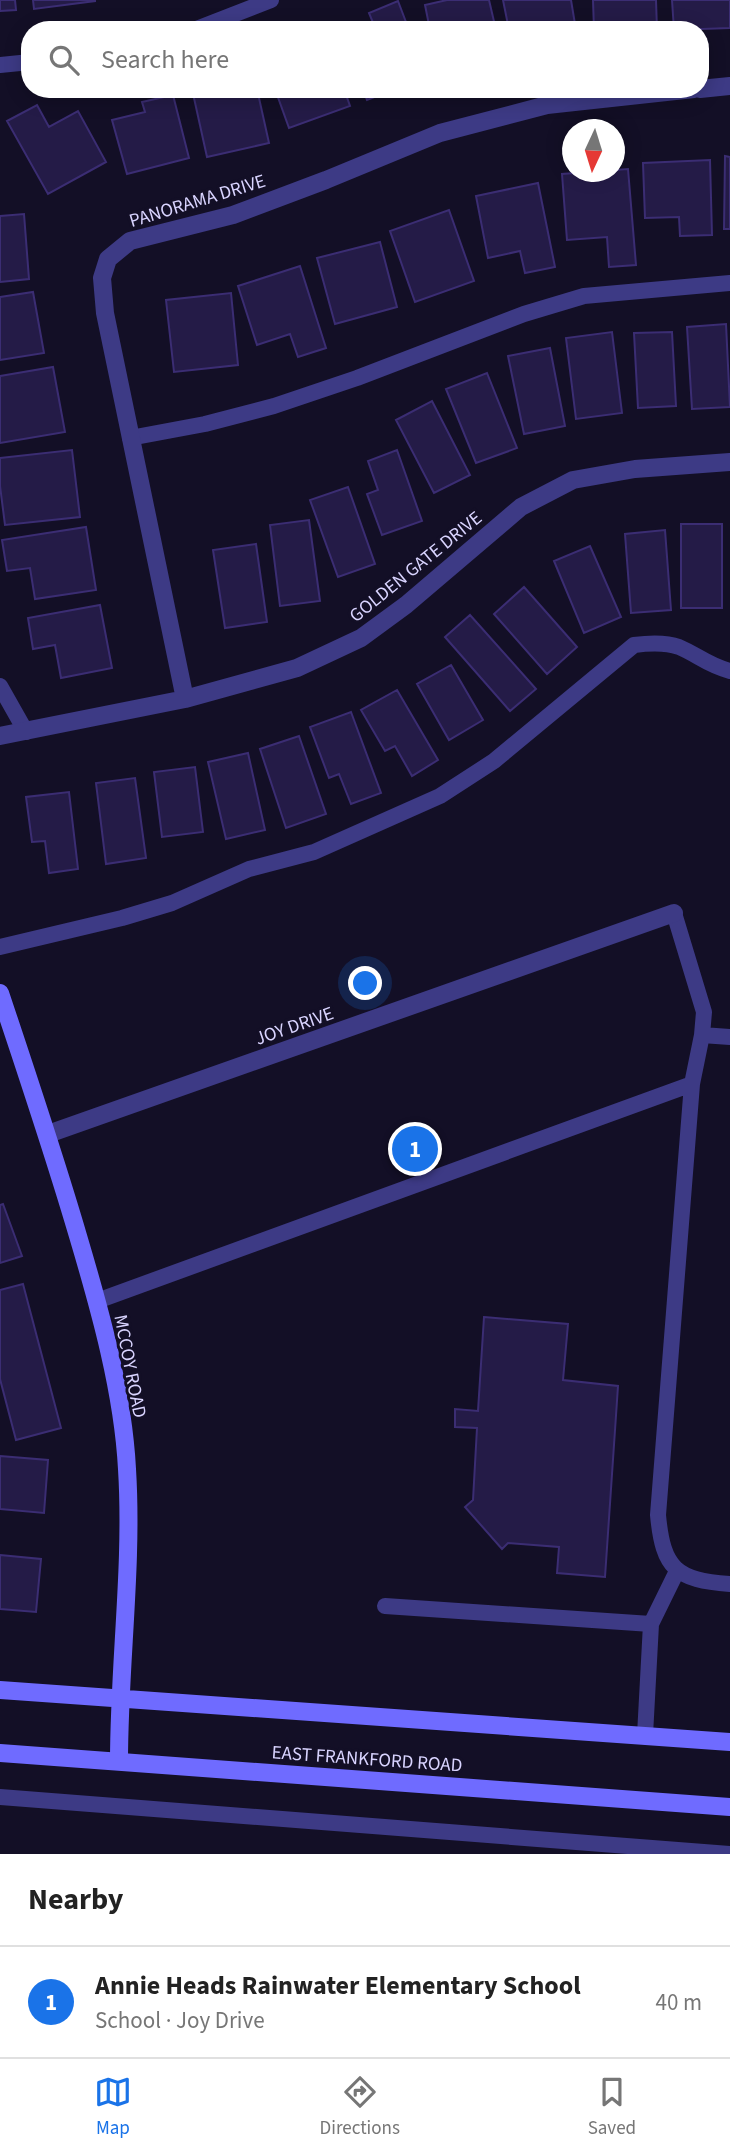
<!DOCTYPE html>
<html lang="en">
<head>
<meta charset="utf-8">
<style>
  body { margin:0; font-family:"Source Sans 3",sans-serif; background:#f2f2f2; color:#222 }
  .compass { position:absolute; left:562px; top:119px; width:63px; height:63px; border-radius:50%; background:#fff; box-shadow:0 4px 18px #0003; rotate:184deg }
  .you { position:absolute; left:366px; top:984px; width:24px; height:24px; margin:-18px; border:5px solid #fff; border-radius:50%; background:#1a73e8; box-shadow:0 0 0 10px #1a73e833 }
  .badge { display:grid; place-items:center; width:46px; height:46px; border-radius:50%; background:#1a73e8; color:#fff; font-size:23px; font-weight:700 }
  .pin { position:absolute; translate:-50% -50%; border:4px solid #fff; box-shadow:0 2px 7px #0006 }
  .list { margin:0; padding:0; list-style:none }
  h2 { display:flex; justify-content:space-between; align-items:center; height:91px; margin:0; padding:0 28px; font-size:30px }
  h2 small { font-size:23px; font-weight:400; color:#767676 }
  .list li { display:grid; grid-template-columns:46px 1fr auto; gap:21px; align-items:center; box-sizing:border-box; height:112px; padding:0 28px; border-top:2px solid #e0e0e0 }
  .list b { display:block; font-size:26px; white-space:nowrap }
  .list p { margin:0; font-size:23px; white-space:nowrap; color:#767676 }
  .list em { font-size:23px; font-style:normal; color:#767676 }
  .icon { flex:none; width:38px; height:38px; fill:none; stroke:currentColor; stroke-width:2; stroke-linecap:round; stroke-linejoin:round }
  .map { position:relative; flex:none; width:730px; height:1854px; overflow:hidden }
  .search { position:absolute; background:#fff; box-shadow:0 4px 18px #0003; left:21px; right:21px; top:21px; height:77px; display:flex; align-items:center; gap:18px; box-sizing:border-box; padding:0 24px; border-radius:28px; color:#767676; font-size:26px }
  .sheet { height:203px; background:#fff }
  nav { display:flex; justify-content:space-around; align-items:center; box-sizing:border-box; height:98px; border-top:2px solid #e0e0e0; background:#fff; font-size:19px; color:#767676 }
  nav a { display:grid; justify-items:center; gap:4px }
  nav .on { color:#1a73e8 }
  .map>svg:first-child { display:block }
</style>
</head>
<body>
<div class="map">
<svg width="730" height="1854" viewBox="0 0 730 1854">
  <rect width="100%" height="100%" fill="#130f26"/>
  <path fill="#241b47" stroke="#3b2d73" stroke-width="2" d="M0,0H15L16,10L0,11Z
    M33,0H95V1L34,9Z
    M447,0H489L496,30H430L425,5Z
    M503,0H571L576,30H509Z
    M593,0H656L657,30H594Z
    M672,0H730V28L674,30Z
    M398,1L409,30H376L369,13Z
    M192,89H257L269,143L207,157Z
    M275,89H344L350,106L289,128Z
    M363,89H395L367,100Z
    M173,95L189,158L127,174L112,120L145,112L142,102Z
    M37,105L49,127L78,111L106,162L48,194L7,121Z
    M725,156L730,157V229H724Z
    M710,160L712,235L680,236L679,217L645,218L643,163Z
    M628,169L636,265L609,267L607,237L567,240L562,174Z
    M538,183L555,267L525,273L520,251L488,258L476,196Z
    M449,210L474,281L415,302L390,231Z
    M24,214L29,279L0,282V216Z
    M380,242L397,307L335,324L317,258Z
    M300,266L326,348L298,357L290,334L257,345L238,286Z
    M33,292L44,353L0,360V297Z
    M231,293L238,365L174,372L166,300Z
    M726,324L730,407L692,409L687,327Z
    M612,332L622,413L576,419L566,338Z
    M672,332L676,406L638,408L634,333Z
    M550,348L565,426L524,434L508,356Z
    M53,367L65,432L0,443V376Z
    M487,373L517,448L476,463L446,389Z
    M432,401L470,475L434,493L396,420Z
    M72,450L80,517L5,525L0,486V458Z
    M397,450L422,521L382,535L367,494L378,490L368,461Z
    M348,487L375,564L338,577L310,500Z
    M309,520L320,601L280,606L270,525Z
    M681,524H722V608H681Z
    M86,527L96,590L35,599L30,568L7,571L2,540Z
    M665,530L671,610L631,613L625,534Z
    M256,544L267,622L225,628L213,550Z
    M590,546L621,617L584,633L554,561Z
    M524,587L577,647L547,674L494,614Z
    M100,605L112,668L61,678L55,645L33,649L28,618Z
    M470,615L536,689L510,711L445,637Z
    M451,665L483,720L449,740L417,684Z
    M397,690L438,760L412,776L395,746L385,751L361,710Z
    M351,712L381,793L351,804L339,774L329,778L310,727Z
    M299,736L326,814L286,828L260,749Z
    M248,753L265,830L226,839L208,762Z
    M195,767L203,832L162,837L154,772Z
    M135,778L146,858L106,864L96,783Z
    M69,792L78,869L49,873L45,841L32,842L26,797Z
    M3,1204L22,1256L0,1263V1205Z
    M23,1284L61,1428L16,1440L0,1379V1290Z
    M484,1317L568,1324L563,1380L618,1386L605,1577L557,1573L559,1547L508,1543L502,1549L465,1507L473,1500L477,1428L455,1427V1409L478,1411Z
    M0,1456L48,1460L44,1513L0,1509Z
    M0,1555L41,1559L36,1612L0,1609Z"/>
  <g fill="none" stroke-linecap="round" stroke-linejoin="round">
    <path stroke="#3d3a85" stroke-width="16" d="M194,30L271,0
      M0,65L30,62
      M130,438L205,424L274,406L357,378L524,314L584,296L730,283
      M0,686L26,732
      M674,913L704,1012L702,1035L730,1037
      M0,947L122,918L172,903L249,869L314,852L440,796L494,761L634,645C649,643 665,642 679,647C698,655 707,665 730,671
      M702,1035L692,1084L658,1515C663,1569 676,1580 730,1584
      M97,1301L692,1084
      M385,1606L651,1624L677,1571
      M645,1735L651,1624
      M0,1797L730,1854"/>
    <path stroke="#3d3a85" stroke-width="18" d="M700,89L730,86
      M185,699L105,313L102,278L108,259L130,241L233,215L326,180L440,133L547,105L694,89
      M0,736L185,699L297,668L361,638L406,605L521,507L573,480L635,469L730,462
      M48,1134L674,913"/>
    <path stroke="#6f6bff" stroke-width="18" d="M0,993C27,1074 54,1154 78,1236C100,1310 123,1392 127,1469C133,1566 119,1664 119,1761
      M0,1690L730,1742
      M0,1753L730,1807"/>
  </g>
  <g text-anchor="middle" stroke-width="6" stroke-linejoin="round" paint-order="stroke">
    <g font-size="19" fill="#d9d4ff" stroke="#130f26">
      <text transform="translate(197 200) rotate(-17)" y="7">PANORAMA DRIVE</text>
      <text transform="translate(415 566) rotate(-39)" y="7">GOLDEN GATE DRIVE</text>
      <text transform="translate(294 1025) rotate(-19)" y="7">JOY DRIVE</text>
      <text transform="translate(131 1366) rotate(79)" y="7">MCCOY ROAD</text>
      <text transform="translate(367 1758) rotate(4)" y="7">EAST FRANKFORD ROAD</text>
    </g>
  </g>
</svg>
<svg class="compass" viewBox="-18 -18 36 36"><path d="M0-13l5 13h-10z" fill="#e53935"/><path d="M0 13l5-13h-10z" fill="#767676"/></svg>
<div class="you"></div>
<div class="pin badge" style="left:415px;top:1149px">1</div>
<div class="search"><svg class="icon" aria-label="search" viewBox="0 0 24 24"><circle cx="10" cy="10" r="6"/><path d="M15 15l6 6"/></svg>Search here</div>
</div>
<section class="sheet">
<h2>Nearby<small></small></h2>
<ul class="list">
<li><span class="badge">1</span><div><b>Annie Heads Rainwater Elementary School</b><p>School · Joy Drive</p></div><em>40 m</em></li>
</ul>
</section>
<nav>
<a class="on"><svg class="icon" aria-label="map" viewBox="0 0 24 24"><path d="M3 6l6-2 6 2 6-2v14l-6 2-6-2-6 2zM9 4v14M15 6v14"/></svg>Map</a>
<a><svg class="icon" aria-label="directions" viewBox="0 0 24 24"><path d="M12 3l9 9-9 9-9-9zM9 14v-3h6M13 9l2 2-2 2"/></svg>Directions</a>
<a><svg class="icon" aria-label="saved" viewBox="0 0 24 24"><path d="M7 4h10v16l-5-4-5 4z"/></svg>Saved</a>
</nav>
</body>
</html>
